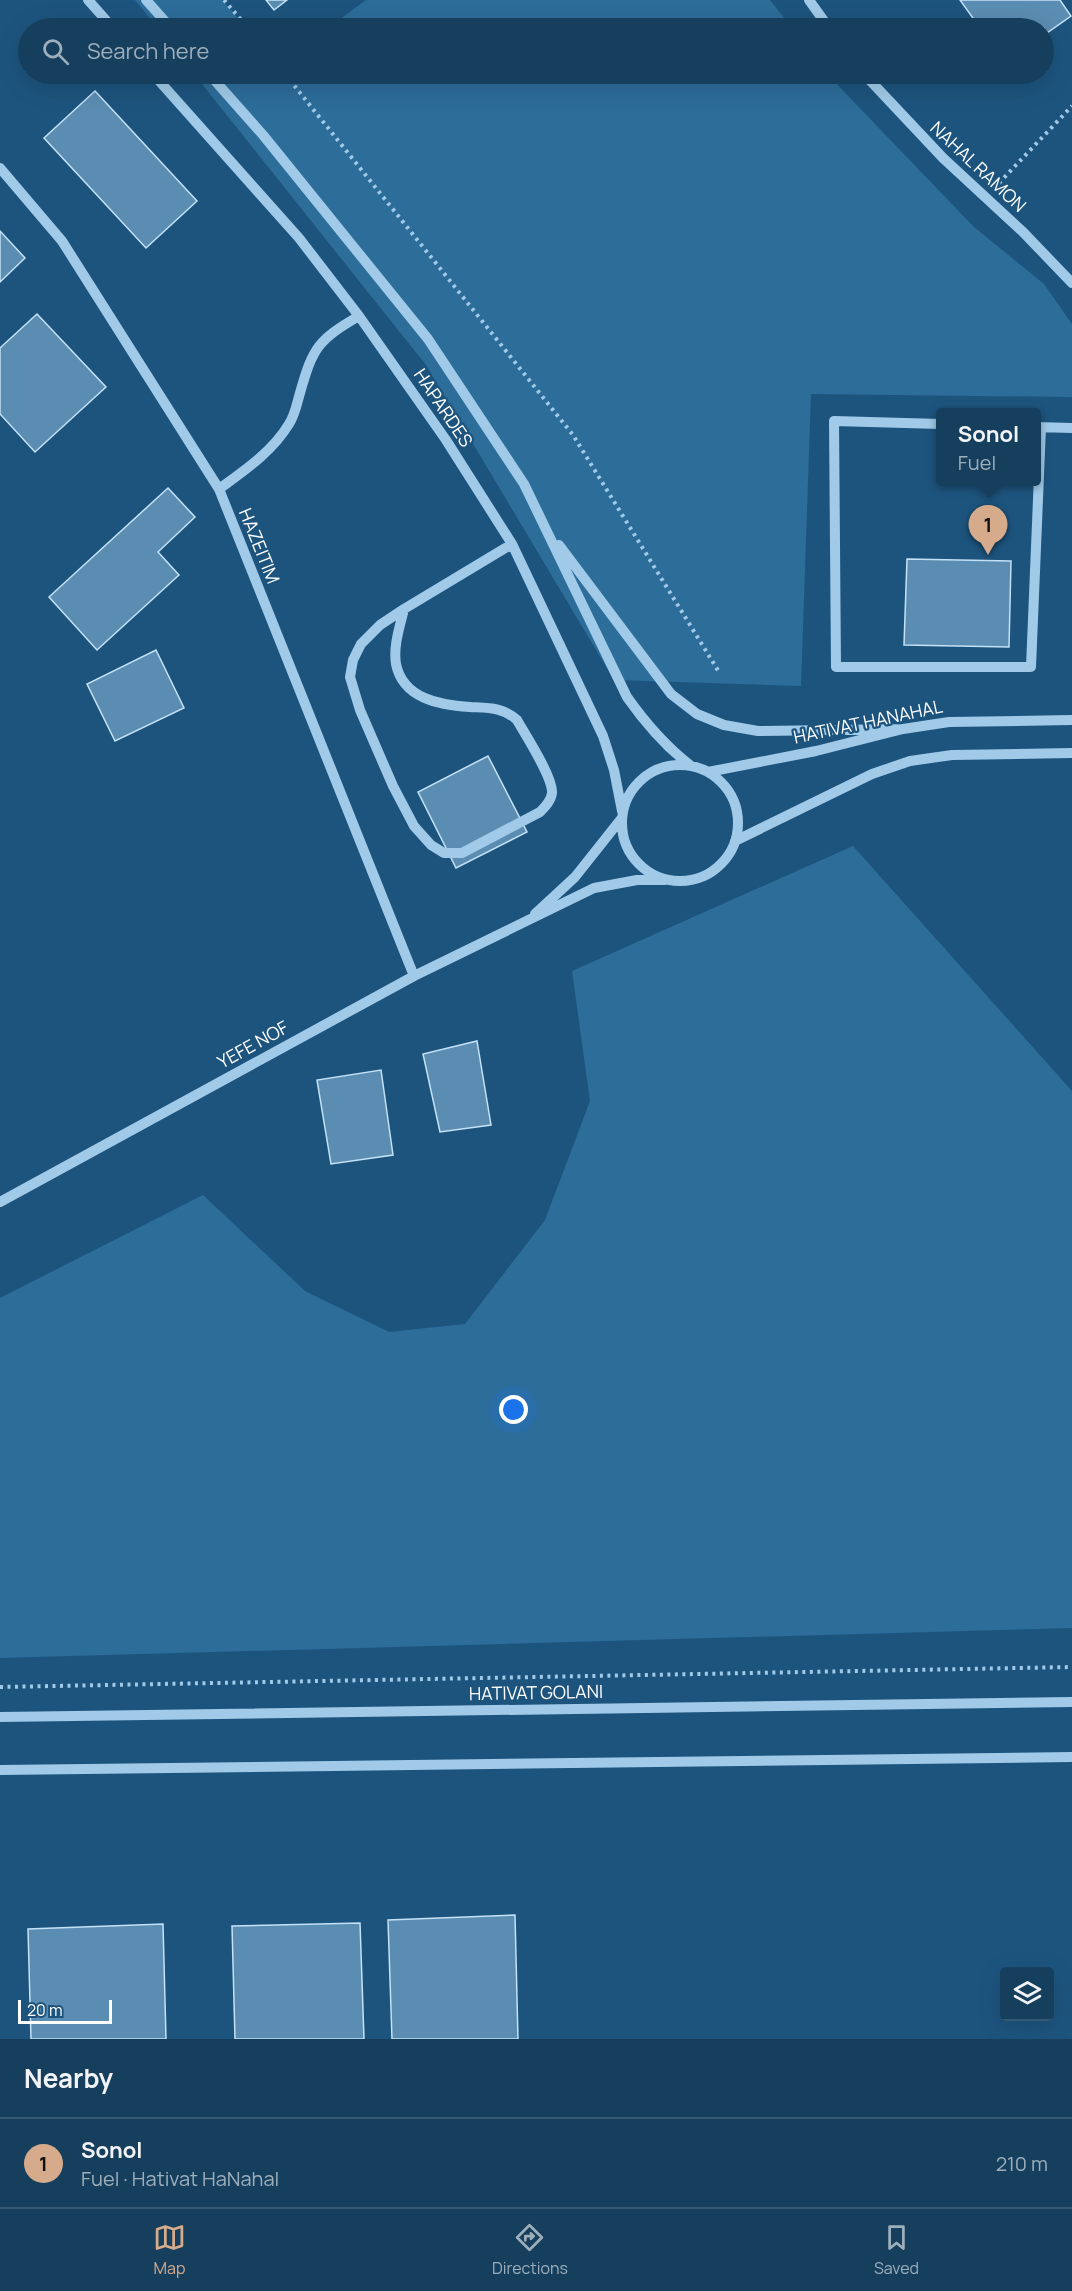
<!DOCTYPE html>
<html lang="en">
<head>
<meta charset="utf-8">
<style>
  body { margin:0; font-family:Manrope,sans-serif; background:#234a67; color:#f1f3f6 }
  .controls { position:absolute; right:18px; bottom:18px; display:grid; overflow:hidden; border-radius:6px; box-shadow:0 6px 24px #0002 }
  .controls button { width:54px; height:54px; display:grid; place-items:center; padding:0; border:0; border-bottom:2px solid #355873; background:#163f5e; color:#f1f3f6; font:30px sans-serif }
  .scale { position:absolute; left:18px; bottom:15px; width:94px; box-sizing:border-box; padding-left:6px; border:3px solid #fff; border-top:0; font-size:16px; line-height:21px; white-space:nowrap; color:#fff; -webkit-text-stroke:4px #1d547e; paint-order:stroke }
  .you { position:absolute; left:514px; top:1410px; width:21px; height:21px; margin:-15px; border:4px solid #fff; border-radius:50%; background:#1a73e8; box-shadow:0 0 0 9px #1a73e833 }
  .badge { display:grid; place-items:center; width:39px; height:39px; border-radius:50%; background:#d6ab8b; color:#111; font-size:20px; font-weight:700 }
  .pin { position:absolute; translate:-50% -50px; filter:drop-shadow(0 2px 3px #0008) }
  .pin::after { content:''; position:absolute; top:32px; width:21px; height:18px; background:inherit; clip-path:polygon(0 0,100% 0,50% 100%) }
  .popup { position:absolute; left:936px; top:408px; width:105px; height:78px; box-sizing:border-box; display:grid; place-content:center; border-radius:6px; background:#163f5e; filter:drop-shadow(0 2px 4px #0005); font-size:20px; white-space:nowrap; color:#9eafbc }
  .popup b { font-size:22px; color:#f1f3f6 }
  .popup::after { content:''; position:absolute; left:50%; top:100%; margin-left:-12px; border:12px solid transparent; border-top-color:#163f5e }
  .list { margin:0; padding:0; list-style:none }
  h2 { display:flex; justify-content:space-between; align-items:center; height:78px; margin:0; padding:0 24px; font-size:26px }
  h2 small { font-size:20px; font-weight:400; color:#9eafbc }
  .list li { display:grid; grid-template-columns:39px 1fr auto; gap:18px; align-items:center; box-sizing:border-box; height:90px; padding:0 24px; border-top:2px solid #355873 }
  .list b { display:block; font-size:22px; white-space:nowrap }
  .list p { margin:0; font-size:20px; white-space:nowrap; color:#9eafbc }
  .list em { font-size:20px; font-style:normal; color:#9eafbc }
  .icon { flex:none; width:33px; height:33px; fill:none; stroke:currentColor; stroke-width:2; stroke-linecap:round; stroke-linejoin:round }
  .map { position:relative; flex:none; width:1072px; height:2039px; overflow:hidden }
  .search { position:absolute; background:#163f5e; box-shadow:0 6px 24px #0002; left:18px; right:18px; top:18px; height:66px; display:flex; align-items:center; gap:15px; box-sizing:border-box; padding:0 21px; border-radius:33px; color:#9eafbc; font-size:22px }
  .sheet { height:168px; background:#163f5e }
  nav { display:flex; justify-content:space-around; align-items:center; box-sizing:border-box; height:84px; border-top:2px solid #355873; background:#163f5e; font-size:16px; color:#9eafbc }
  nav a { display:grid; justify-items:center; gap:3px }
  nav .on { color:#d6ab8b }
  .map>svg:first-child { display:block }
</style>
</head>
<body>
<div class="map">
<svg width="1072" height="2039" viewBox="0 0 1072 2039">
  <rect width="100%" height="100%" fill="#1d547e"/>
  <path fill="#2d6d9a" d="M135,0H222L247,28H158Z
    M366,0H770L792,28H328Z
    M194,74H827L974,227L1044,284L1072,324V397L811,394L801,686L614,680L426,365Z
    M853,846L1072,1091V1628L0,1658V1298L203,1195L305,1291L389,1332L465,1324L545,1220L590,1101L572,971Z"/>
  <path fill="#5b8db2" stroke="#c4e1f6" stroke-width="1.5" d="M266,0H287L274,10Z
    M960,0H1060L1071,16L1044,35V28H980Z
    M95,91L197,201L146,248L44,138Z
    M0,231L25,258L0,282Z
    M37,314L106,387L35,452L0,414V348Z
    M168,488L195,517L158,552L179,575L97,650L49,597Z
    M907,559L1011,561L1009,647L904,645Z
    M156,650L184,708L115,741L87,684Z
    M488,756L527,832L456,868L418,792Z
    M477,1041L491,1125L440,1132L423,1054Z
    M381,1070L393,1155L331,1164L317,1080Z
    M515,1915L518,2039H392L388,1920Z
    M360,1923L364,2039H235L232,1926Z
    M163,1924L166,2039H31L28,1929Z"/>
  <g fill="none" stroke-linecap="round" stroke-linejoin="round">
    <path stroke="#a0cae8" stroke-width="4" stroke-dasharray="3 4.5" stroke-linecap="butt" d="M224,0L248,28
      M285,74L573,435L719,672
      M999,183L1072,106
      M0,1687L1072,1667"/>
    <path stroke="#a0cae8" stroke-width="10" d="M88,0L113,28
      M146,0L171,28
      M809,0L829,28
      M153,74L299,238L359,316L446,440L512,544L603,736L614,770L622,811
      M209,74L263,135L428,339L524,484L627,697C646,724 665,746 691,766
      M864,74L943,158L1023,232L1072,283
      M0,168L62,241L219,489L414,976
      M940,424L834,421L836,667H1031L1041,427
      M1036,427L1072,428
      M219,489C245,470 272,452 289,424C295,415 297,403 300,393C313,347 318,340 359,316
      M559,545L671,694L697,714L724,725L758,731L903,729
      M404,609C400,626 393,646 396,664C403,699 440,705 470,707C488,708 503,707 517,720C526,736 553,777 552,793C551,801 545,807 540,812L462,853H444L431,845L414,826L393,786L360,710L350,677L353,660L361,644L380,625L404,609L512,544
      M622 823a58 58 0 1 1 116 0a58 58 0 1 1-116 0Z
      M708,772L816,751L903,729L949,722L1072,720
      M735,841L872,774L910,761L952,755L1072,753
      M535,914L575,877L621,819
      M0,1202L414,976L594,888L637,880H665
      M0,1717L1072,1702
      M0,1770L1072,1757"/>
  </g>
  <g text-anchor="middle" stroke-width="4.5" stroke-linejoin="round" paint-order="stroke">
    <g font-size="18" fill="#fff" stroke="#1d547e">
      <text transform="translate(978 167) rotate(43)" y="6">NAHAL RAMON</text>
      <text transform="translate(443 408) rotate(56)" y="6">HAPARDES</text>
      <text transform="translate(259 546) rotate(68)" y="6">HAZEITIM</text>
      <text transform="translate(868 722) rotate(-12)" y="6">HATIVAT HANAHAL</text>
      <text transform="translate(253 1045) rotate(-29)" y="6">YEFE NOF</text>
      <text transform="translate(536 1693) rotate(-1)" y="6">HATIVAT GOLANI</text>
    </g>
  </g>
</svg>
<div class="controls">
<button><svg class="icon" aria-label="layers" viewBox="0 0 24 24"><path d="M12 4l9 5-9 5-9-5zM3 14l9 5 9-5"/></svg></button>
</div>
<div class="scale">20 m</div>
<div class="you"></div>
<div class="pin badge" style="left:988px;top:555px">1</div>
<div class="popup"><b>Sonol</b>Fuel</div>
<div class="search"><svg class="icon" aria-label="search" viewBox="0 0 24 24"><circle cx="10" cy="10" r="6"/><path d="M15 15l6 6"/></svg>Search here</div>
</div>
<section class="sheet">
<h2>Nearby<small></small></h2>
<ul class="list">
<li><span class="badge">1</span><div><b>Sonol</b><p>Fuel · Hativat HaNahal</p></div><em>210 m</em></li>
</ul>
</section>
<nav>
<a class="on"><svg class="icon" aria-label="map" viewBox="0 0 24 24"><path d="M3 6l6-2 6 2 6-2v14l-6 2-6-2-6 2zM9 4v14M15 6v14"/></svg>Map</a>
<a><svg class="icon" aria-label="directions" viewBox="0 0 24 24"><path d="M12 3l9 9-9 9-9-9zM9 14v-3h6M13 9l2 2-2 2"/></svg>Directions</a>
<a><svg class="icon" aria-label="saved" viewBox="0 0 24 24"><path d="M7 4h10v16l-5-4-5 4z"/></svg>Saved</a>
</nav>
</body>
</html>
